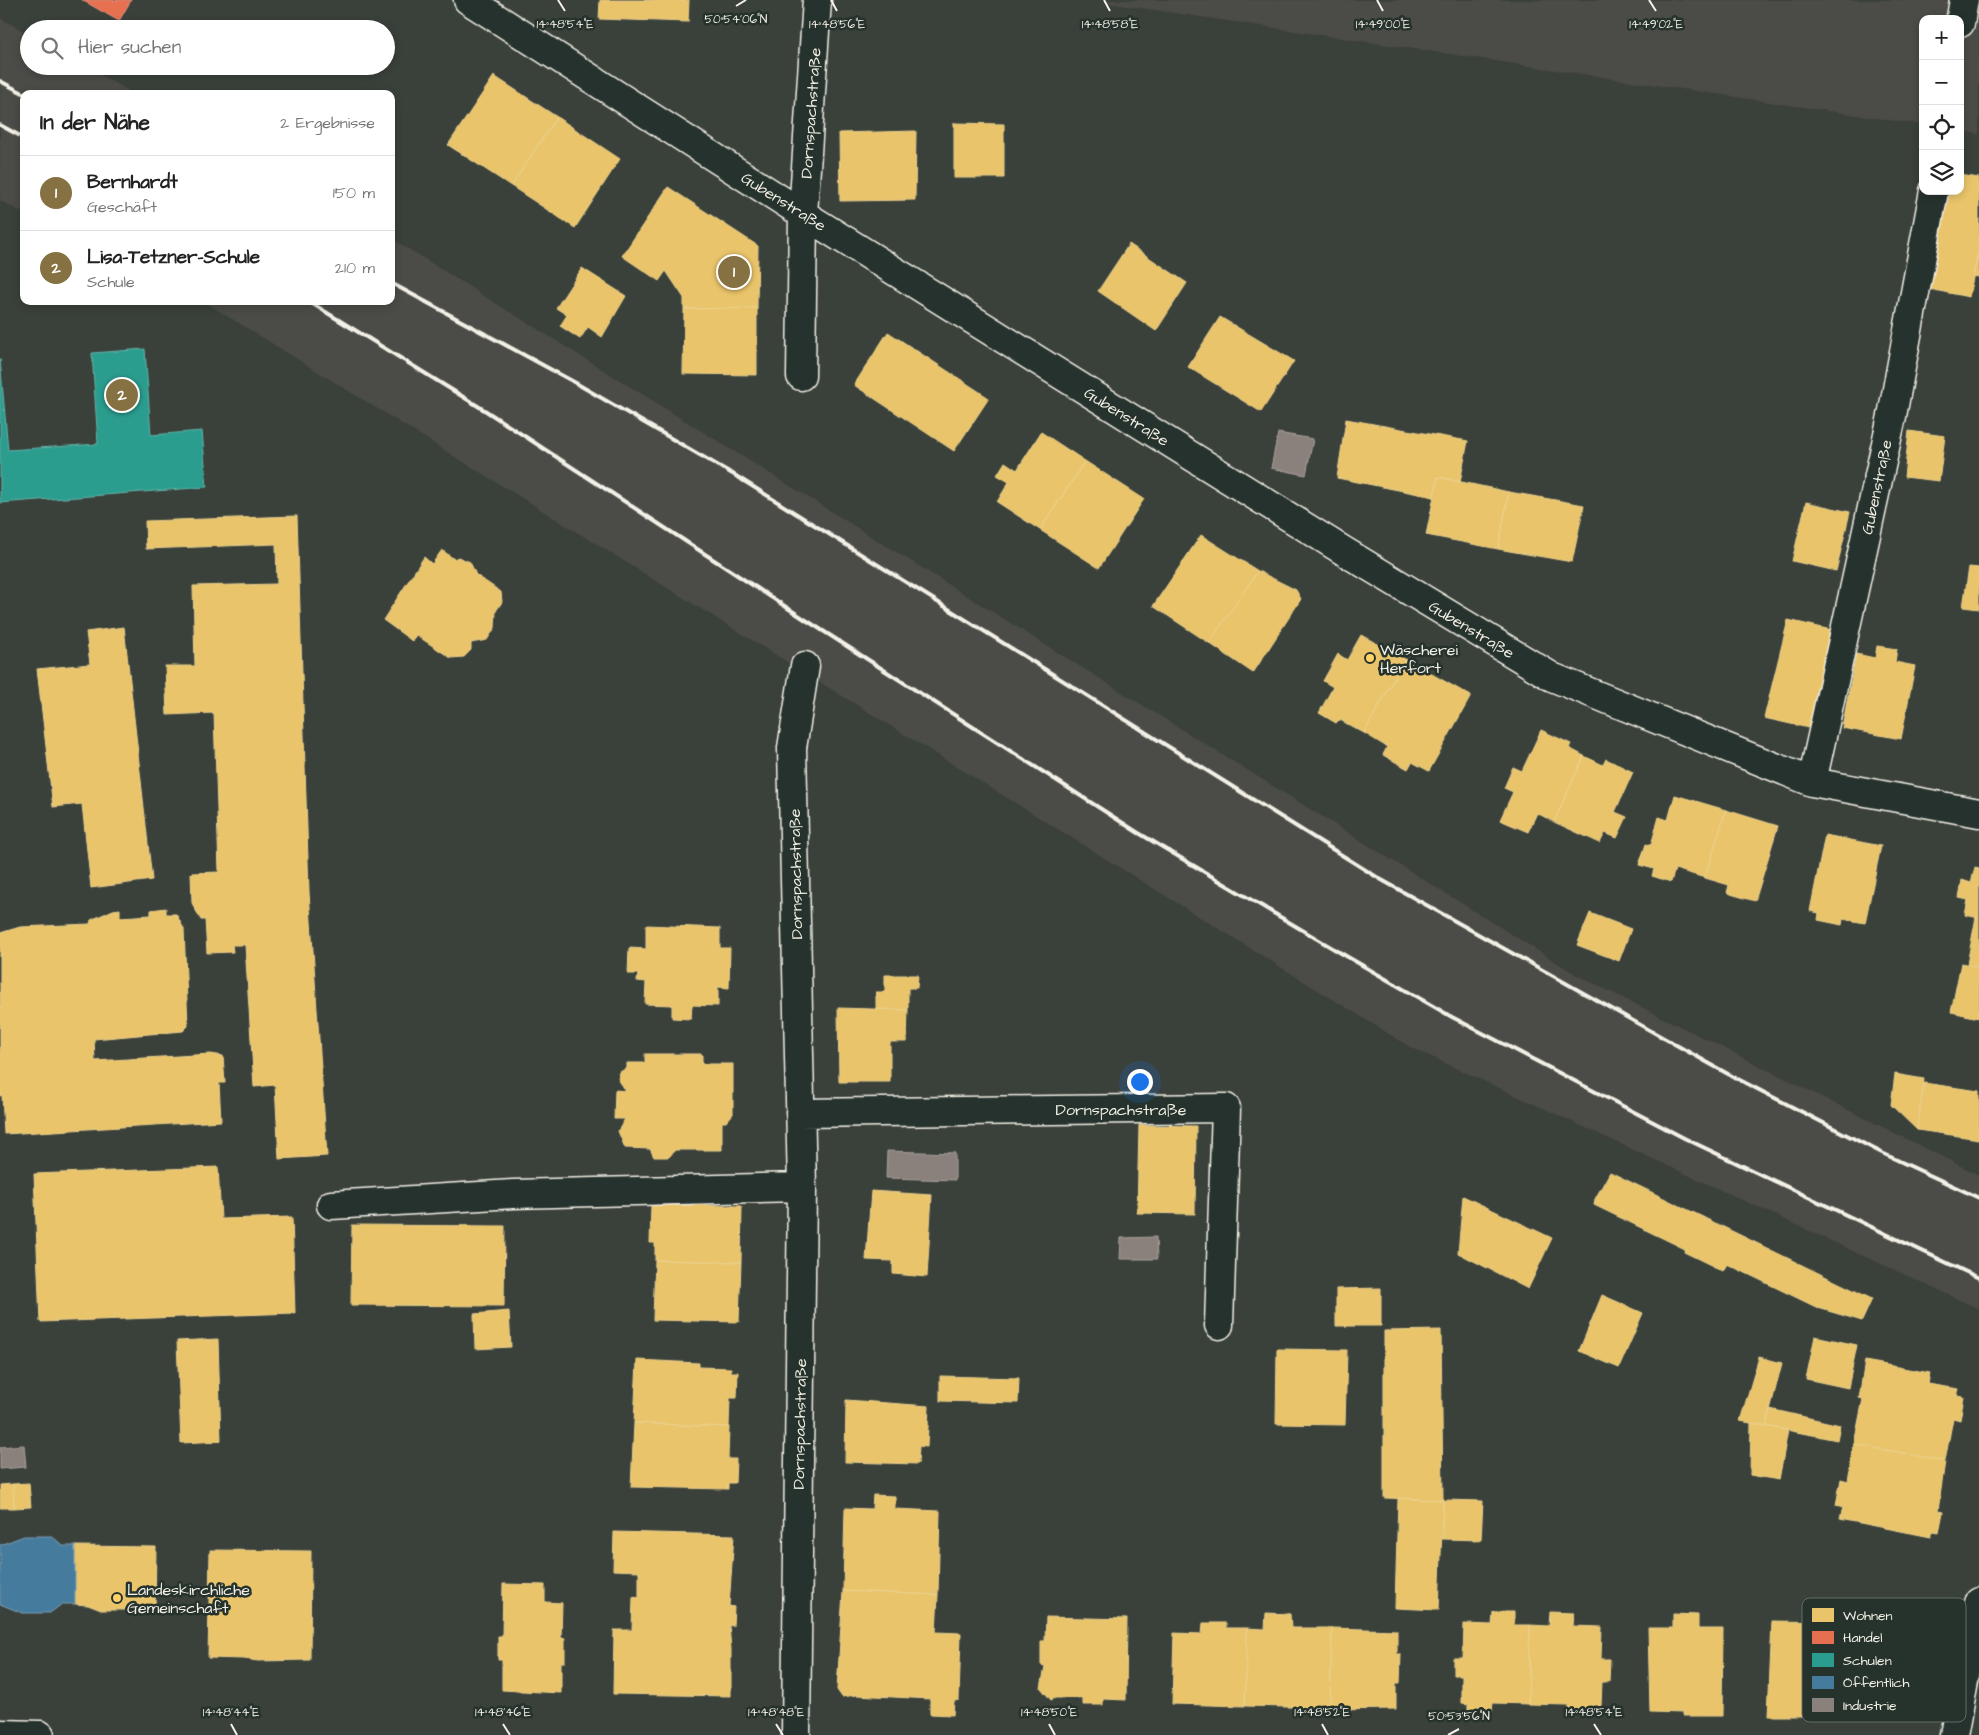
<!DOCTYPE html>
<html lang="de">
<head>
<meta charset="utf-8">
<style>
  body { margin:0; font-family:"Architects Daughter",sans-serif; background:#f2f2f2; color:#222 }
  .controls { position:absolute; right:15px; top:15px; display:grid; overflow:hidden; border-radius:10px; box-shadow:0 2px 8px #0003 }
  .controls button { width:45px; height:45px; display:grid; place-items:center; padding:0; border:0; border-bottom:1px solid #e0e0e0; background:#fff; color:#222; font:25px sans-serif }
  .you { position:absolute; left:1139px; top:1081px; width:18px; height:18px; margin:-12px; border:4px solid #fff; border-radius:50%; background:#1a73e8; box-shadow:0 0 0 8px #1a73e833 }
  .badge { display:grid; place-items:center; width:32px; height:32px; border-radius:50%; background:#857141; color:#fff; font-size:16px; font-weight:700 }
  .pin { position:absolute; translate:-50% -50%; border:2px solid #fff; box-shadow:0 1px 5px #0006 }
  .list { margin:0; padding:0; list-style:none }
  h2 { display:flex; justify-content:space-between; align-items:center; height:65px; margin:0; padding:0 20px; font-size:21px }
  h2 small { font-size:16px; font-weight:400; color:#767676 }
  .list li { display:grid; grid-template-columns:32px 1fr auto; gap:15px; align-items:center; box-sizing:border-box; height:75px; padding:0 20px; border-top:1px solid #e0e0e0 }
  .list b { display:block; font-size:19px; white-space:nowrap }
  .list p { margin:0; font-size:16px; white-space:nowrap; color:#767676 }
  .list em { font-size:16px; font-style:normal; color:#767676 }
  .icon { flex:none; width:28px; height:28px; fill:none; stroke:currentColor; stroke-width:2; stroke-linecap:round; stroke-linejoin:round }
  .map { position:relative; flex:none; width:1979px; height:1735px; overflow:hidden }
  .search { position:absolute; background:#fff; box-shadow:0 2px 8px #0003; left:20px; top:20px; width:375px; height:55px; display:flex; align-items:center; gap:12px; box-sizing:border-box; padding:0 18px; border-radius:28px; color:#767676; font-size:19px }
  .panel { position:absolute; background:#fff; box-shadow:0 2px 8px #0003; left:20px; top:90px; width:375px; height:215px; border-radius:10px }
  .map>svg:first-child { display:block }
</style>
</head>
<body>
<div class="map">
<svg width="1979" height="1735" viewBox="0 0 1979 1735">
  <rect width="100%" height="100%" fill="#3a403a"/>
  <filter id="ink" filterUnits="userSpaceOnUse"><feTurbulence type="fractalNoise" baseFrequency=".02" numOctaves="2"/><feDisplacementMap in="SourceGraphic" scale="10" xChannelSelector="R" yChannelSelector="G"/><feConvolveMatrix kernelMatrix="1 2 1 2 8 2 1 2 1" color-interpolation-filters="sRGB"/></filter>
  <g filter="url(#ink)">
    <path fill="#4b4c46" d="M1106,0H1979V134L1960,131V19H1923V125L1107,3Z
      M0,18L29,34V66H85L134,94H24V213L0,201Z
      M391,238L1577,975L1979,1175V1309L1410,1047L203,301H391Z"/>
    <path fill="#e9c46a" stroke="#ecd290" d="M600,0H689L688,22L599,19Z
      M494,76L557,117L511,186L448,145Z
      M557,117L620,159L575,228L511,186Z
      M954,123L1004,124V178H954Z
      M916,131L915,200L840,201L839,133Z
      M1960,175L1979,178V249L1969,297L1919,287L1940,191H1960Z
      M668,187L758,246L757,308L684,309V298L666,271L659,281L622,256Z
      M1129,244L1187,283L1156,331L1098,291Z
      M1979,249V277L1973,276Z
      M582,268L626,296L602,337L588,327L580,339L560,326L567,315L556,308Z
      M757,308V375L683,374L684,309Z
      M1220,317L1294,361L1261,412L1188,367Z
      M888,332L989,398L954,451L854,385Z
      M1346,419L1468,441L1460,482L1438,477L1434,497L1337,478Z
      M1909,431L1945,436L1939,481L1904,477Z
      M1041,432L1085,461L1040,530L997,502L1009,482L997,475L1005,462L1017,470Z
      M1085,461L1144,499L1099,568L1040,530Z
      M1438,477L1509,492L1498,549L1426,535Z
      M1509,492L1584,505L1572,562L1498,549Z
      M1806,502L1850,512L1836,571L1792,561Z
      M297,516L309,892L327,1156L279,1159L275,1085L254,1087L245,945H232L233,952L207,953L205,920H201L192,903L191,873L219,872L214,713L167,715L165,666H195L193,586L277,584L276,544L146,549L145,521Z
      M1201,535L1258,571L1209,643L1153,606Z
      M442,550L454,559L458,557L470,562L476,575L501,592L502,602L496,611L495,628L487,640L471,643V650L464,657L451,658L416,635L412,641L383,620L424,557L432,564Z
      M1969,567L1979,568V609L1963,607Z
      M1258,571L1296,590L1301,599L1253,673L1209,643Z
      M1788,620L1836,631L1813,729L1764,718Z
      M124,627L152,880L91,888L82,804L53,807L37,669L90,664L86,632Z
      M1361,635L1405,659L1364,733L1340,720L1336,723L1319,713L1333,687L1323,681L1338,654L1347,660Z
      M1877,646L1897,649L1895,662L1915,666L1901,739L1842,728L1856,654L1875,658Z
      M1405,659L1471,696L1429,771L1412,762L1408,769L1383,755L1387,747L1364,733Z
      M1541,730L1571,744L1569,748L1584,756L1554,822L1537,813L1528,832L1500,820L1513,792L1504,788L1513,767L1522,771Z
      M1584,756L1603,765L1606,759L1633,772L1615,812L1627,817L1617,838L1605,833L1600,843L1554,822Z
      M1675,795L1726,810L1705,878L1675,869L1671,882L1652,876L1654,869L1639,865L1646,844L1651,845L1659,817L1668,820Z
      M1726,810L1778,826L1755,901L1727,893L1729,885L1705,878Z
      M1825,835L1881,846L1865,923L1843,919L1842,925L1818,920L1819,913L1810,911Z
      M1975,867L1979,868V918L1965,915L1968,900L1959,898L1962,880L1971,883Z
      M166,908V914H176L184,929L188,1026L183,1031L94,1039L95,1061L211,1054L223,1056L225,1083H219L221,1121L4,1134L2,1095L0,1096V933L20,927L90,924L91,920L113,910L120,909V917L151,915V910Z
      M1590,913L1631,929L1619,961L1577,945Z
      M1976,917L1979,918V967L1967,964Z
      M646,925L720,928V948H730L729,988L718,987V1006L692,1005L691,1019L672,1018V1005L645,1004L646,982L637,981L638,974H628L629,948L646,949Z
      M1961,963L1979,967V1018L1951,1012Z
      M885,975H918L917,988H908V1010L876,1009V992H885Z
      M838,1008L908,1010L907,1042H890V1082H839Z
      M645,1054H702V1064H733V1114L726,1122H722V1150H675L669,1157H654L650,1149L625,1148L618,1131L625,1119H614L615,1090L626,1091L618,1079L620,1072L627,1068V1063H645Z
      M1895,1074L1924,1079L1917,1130L1891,1105Z
      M1924,1083L1979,1091V1139L1917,1130Z
      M1139,1125L1196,1126L1195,1214L1137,1213Z
      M218,1167L221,1219L292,1217L295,1313L40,1322L34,1174Z
      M1610,1172L1872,1299L1862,1321L1818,1308L1727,1264L1723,1271L1684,1252L1685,1249L1594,1205L1595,1199Z
      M871,1191L932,1195L927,1277L893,1274V1261L866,1260Z
      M1463,1196L1552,1238L1528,1289L1458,1253Z
      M651,1205L742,1206L741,1262L655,1260V1243H650Z
      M352,1225L505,1226L504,1306L351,1305Z
      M655,1260L741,1262L739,1322L653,1320Z
      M1381,1288V1326H1336V1289Z
      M1602,1295L1643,1313L1619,1368L1579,1351Z
      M509,1311L511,1347L475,1349L474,1314Z
      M1441,1330L1443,1500L1384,1498V1331Z
      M1815,1336L1857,1345L1848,1388L1806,1379Z
      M218,1339L221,1441L181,1443L177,1341Z
      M1277,1349L1347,1350L1345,1425L1276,1424Z
      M1759,1357L1782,1363L1766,1426L1740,1421Z
      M637,1360L699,1363V1367L731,1368V1372H738L737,1398H730L729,1427L634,1423Z
      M1865,1361L1930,1373L1928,1384L1959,1389L1957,1396L1964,1397L1960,1420L1953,1418L1945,1461L1854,1444L1863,1399L1859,1398Z
      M940,1376L1019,1378L1018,1403L940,1401Z
      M846,1400L929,1406L927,1447L919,1446L918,1464L845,1462Z
      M1770,1409L1840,1425L1837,1440L1766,1426Z
      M634,1423L729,1427L728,1459H736L735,1483H728V1489L631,1487Z
      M1751,1423L1788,1430L1779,1480L1750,1475Z
      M1854,1444L1945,1461L1938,1511L1943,1512L1939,1533L1933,1532L1931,1537L1840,1519L1843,1507L1836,1505L1841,1479L1848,1481Z
      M29,1483L31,1507L14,1508L13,1484Z
      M13,1484L14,1508H0V1485Z
      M873,1495L895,1496V1509L940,1511L938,1595L843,1591L845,1508L872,1509Z
      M1398,1498L1443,1500L1439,1610L1395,1608Z
      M1443,1500L1483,1501L1481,1540L1442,1539Z
      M614,1532L734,1535L729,1606L734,1607L733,1626L729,1625L731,1649V1696L613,1694L614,1630H632L633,1597L639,1598V1571L613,1570Z
      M75,1546L156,1547L155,1610H101L88,1605L75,1604Z
      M210,1550L311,1551L310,1660L258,1661L244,1659L208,1658Z
      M503,1584L545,1585V1602L562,1603L561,1638H565V1662H561V1693L502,1690V1660H498V1636H502Z
      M843,1591L938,1595L936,1632L961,1633L959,1700L954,1701L953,1715L930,1714V1699L856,1695L842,1697L837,1690Z
      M1493,1612H1514V1625H1530L1528,1704L1493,1703L1492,1711L1469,1710V1704L1462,1703V1675H1453V1658H1463L1464,1624L1492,1625Z
      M1550,1612L1574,1613L1573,1626L1602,1627L1601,1659H1610L1609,1682H1602L1601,1706H1595L1594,1714L1568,1713V1705L1528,1704L1530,1625L1549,1626Z
      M1266,1613L1290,1614L1291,1628H1332L1330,1708L1245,1706L1247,1628L1265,1629Z
      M1673,1614L1698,1615V1629H1723L1722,1716H1682V1713L1650,1712L1648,1628H1673Z
      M1046,1617L1127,1619L1126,1700L1103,1699V1705H1083V1698H1055L1051,1700L1041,1688L1045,1666L1041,1665V1641H1045Z
      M1772,1621L1836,1622L1833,1716H1768Z
      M1203,1623H1226V1628H1247L1245,1706L1172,1704L1174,1633L1202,1634Z
      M1332,1628L1397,1630V1654H1401L1400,1684H1396V1709L1330,1710Z"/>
    <path fill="#e76f51" stroke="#eb967e" d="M82,0H131L119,21Z"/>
    <path fill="#2a9d8f" stroke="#67b6aa" d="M145,349L151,435L202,431L207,487L0,503V359L8,450L98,444L92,353Z"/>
    <path fill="#457b9d" stroke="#7a9eb4" d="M24,1536H52L63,1546H75V1604H62L50,1613H22L0,1604V1545Z"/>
    <path fill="#8a817c" stroke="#aaa39c" d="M1278,433L1313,439L1306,475L1271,468Z
      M887,1151L955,1153V1180L886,1178Z
      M1156,1237L1157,1259H1120L1121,1238Z
      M24,1445L26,1467L0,1469V1447Z"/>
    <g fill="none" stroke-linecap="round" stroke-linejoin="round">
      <defs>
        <path id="minor" d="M468,0L803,214L1347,553L1552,677L1812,782L1979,813
          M1960,23L1964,0
          M801,376L803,214L817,0
          M1812,782L1892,416L1934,191
          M800,1113L1226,1108L1219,1325
          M331,1205L513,1194L802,1187
          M0,1734L40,1735
          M796,1735L802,1187L792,748L805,666
          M1954,1735L1979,1602"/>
      </defs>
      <use href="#minor" stroke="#f4f1e8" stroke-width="31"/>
      <use href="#minor" stroke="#26332d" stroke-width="28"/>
      <path stroke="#f4f1e8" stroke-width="4" d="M0,81L25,94
        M0,125L24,138
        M391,283L574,382L736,476L1380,879L1728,1074L1882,1153L1979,1198
        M308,301L486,411L806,620L1137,832L1346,956L1452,1017L1686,1139L1979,1278"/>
    </g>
  </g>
  <path fill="none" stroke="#f4f1e8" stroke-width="2" d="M558,0L565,11M831,0L837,11M1104,0L1110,11M1377,0L1383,11M1649,0L1656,11M736,6L746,0M231,1724L237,1735M503,1724L510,1735M776,1724L783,1735M1049,1724L1055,1735M1322,1724L1328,1735M1594,1724L1601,1735M1448,1735L1459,1729"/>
  <g fill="#ffd166" stroke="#26332d" stroke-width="2">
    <circle cx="1370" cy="658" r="5"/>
    <circle cx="117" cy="1598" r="5"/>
  </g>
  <g text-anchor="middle" stroke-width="5" stroke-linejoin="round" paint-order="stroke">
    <g font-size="16" fill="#f4f1e8" stroke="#26332d">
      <text transform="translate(810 113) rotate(-86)" y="6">Dornspachstraße</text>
      <text transform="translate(784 201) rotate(32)" y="6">Gubenstraße</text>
      <text transform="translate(1127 416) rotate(32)" y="6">Gubenstraße</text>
      <text transform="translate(1876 487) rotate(-78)" y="6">Gubenstraße</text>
      <text transform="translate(1472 629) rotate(31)" y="6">Gubenstraße</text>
      <text transform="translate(795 874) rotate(-91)" y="6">Dornspachstraße</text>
      <text x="1121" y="1115">Dornspachstraße</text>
      <text transform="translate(799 1424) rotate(-89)" y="6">Dornspachstraße</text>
    </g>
    <g font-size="16" fill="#f4f1e8" stroke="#26332d" text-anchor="start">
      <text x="1380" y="655">Wäscherei<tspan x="1380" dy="18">Herfort</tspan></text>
      <text x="127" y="1595">Landeskirchliche<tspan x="127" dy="18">Gemeinschaft</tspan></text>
    </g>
  </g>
  <rect x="1802" y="1598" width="164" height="124" rx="8" fill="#26332d" stroke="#646c65" stroke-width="1"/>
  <rect x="1812" y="1608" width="22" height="14" fill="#e9c46a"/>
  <rect x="1812" y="1631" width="22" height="13" fill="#e76f51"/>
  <rect x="1812" y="1653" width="22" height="14" fill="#2a9d8f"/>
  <rect x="1812" y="1676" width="22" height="13" fill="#457b9d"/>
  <rect x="1812" y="1698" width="22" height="14" fill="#8a817c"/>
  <g font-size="14" fill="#f4f1e8">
    <text x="1843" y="1620">Wohnen</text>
    <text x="1843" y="1642">Handel</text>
    <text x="1843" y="1665">Schulen</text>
    <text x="1843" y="1687">Öffentlich</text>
    <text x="1843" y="1710">Industrie</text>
  </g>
  <g font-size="12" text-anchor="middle" fill="#f4f1e8" stroke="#26332d" stroke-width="5" stroke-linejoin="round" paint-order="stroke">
    <text x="736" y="23">50°54'06"N</text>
    <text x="1110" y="28">14°48'58"E</text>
    <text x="565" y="28">14°48'54"E</text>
    <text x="837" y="28">14°48'56"E</text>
    <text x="1383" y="28">14°49'00"E</text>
    <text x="1656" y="28">14°49'02"E</text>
    <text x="231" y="1716">14°48'44"E</text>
    <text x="503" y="1716">14°48'46"E</text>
    <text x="776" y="1716">14°48'48"E</text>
    <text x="1049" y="1716">14°48'50"E</text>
    <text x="1322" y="1716">14°48'52"E</text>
    <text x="1594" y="1716">14°48'54"E</text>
    <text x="1459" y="1720">50°53'56"N</text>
  </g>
</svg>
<div class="controls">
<button>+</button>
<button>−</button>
<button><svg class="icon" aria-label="locate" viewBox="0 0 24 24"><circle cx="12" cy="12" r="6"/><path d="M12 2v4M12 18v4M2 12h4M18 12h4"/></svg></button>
<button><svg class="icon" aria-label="layers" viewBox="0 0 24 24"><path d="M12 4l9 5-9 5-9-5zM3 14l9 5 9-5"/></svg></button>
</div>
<div class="you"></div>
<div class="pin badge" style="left:734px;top:272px">1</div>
<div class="pin badge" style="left:122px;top:395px">2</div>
<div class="search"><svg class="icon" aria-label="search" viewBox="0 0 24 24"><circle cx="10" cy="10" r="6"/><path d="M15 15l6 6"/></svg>Hier suchen</div>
<section class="panel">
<h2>In der Nähe<small>2 Ergebnisse</small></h2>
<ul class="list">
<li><span class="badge">1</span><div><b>Bernhardt</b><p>Geschäft</p></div><em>150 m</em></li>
<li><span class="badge">2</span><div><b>Lisa-Tetzner-Schule</b><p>Schule</p></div><em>210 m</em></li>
</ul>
</section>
</div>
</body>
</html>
